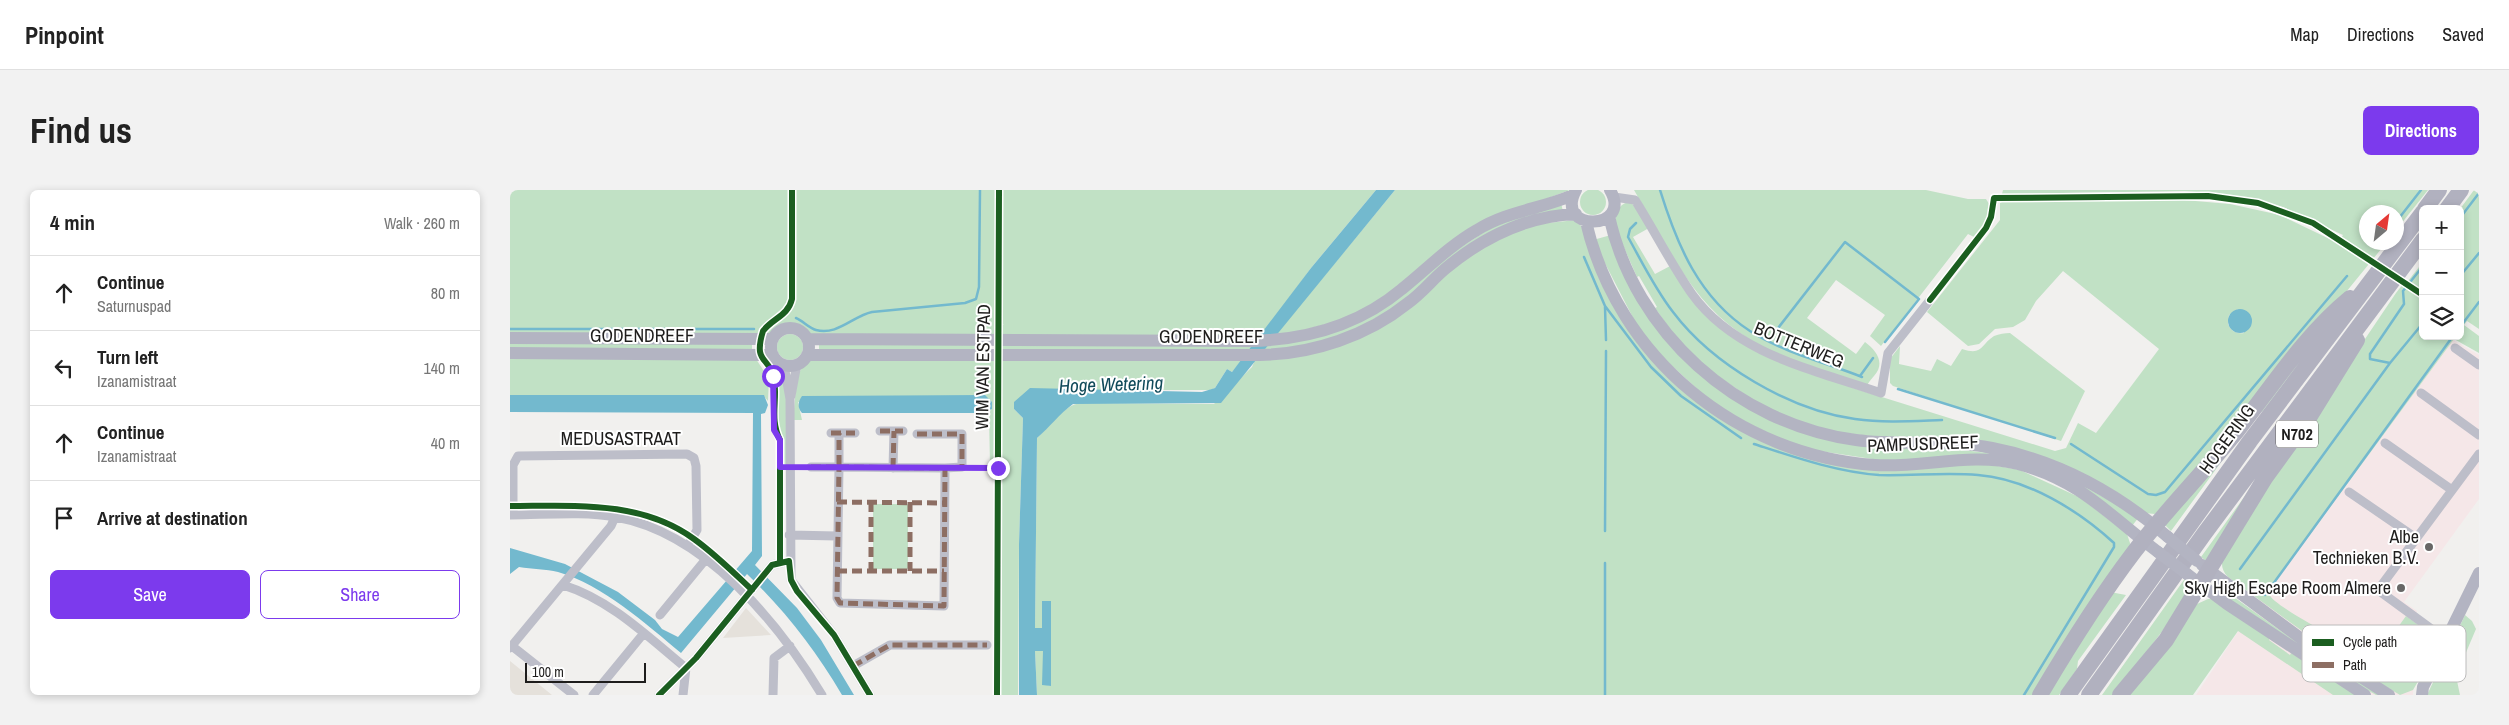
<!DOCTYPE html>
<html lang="en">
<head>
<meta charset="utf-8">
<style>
  body { margin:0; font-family:"Archivo Narrow",sans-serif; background:#f2f2f2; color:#222 }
  .controls { position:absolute; right:15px; top:15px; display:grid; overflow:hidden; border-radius:8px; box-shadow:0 2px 8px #0003 }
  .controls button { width:45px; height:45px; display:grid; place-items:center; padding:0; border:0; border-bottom:1px solid #e0e0e0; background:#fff; color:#222; font:25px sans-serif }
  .compass { position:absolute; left:1849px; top:15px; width:45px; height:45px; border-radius:50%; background:#fff; box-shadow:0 2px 8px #0003; rotate:29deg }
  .scale { position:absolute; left:15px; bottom:12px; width:121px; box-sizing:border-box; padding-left:5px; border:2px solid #1e1d1c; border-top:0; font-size:14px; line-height:18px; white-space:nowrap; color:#1e1d1c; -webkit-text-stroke:4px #fff; paint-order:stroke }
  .stop { position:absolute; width:15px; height:15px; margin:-11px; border:4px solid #7c3aed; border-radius:50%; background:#fff }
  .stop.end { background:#7c3aed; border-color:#fff; box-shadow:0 1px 5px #0008 }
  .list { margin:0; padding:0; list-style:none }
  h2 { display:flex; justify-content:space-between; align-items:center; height:65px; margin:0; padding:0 20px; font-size:21px }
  h2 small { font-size:16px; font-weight:400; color:#767676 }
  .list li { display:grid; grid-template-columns:32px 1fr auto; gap:15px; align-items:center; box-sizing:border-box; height:75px; padding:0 20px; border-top:1px solid #e0e0e0 }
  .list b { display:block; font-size:19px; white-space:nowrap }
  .list p { margin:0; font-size:16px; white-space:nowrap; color:#767676 }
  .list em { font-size:16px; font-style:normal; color:#767676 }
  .actions { display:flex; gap:10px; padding:15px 20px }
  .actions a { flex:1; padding:11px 0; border:1px solid #7c3aed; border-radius:8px; text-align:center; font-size:18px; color:#7c3aed }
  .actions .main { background:#7c3aed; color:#fff }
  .icon { flex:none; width:28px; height:28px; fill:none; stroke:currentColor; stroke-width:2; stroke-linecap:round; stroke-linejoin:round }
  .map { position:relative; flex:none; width:1969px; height:505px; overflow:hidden; border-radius:8px }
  header { display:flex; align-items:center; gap:30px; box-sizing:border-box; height:70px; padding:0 25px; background:#fff; border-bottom:1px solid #e0e0e0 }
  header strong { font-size:24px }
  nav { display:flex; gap:28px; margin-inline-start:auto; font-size:18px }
  .intro { display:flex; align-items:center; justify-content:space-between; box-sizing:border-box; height:120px; padding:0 30px }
  h1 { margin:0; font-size:35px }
  .button { padding:12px 22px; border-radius:8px; background:#7c3aed; color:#fff; font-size:18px; font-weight:700 }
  main { display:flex; gap:30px; padding:0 30px }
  aside { flex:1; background:#fff; border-radius:8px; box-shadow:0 2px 8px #0003 }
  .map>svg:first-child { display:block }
</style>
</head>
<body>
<header>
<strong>Pinpoint</strong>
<nav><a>Map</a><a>Directions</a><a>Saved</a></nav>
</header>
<div class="intro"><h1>Find us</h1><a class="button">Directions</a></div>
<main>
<aside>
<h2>4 min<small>Walk · 260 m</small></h2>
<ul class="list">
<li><svg class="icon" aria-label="ahead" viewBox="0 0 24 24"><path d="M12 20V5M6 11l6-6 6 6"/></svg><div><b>Continue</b><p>Saturnuspad</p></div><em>80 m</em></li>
<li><svg class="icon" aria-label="left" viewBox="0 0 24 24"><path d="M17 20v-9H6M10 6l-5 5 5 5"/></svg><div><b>Turn left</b><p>Izanamistraat</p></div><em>140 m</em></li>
<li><svg class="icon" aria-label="ahead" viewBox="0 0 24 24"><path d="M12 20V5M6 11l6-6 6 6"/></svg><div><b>Continue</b><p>Izanamistraat</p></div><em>40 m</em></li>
<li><svg class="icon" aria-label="arrive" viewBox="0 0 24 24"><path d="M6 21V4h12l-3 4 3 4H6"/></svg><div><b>Arrive at destination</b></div></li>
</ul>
<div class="actions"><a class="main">Save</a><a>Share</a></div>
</aside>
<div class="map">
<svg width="1969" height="505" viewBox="0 0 1969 505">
  <rect width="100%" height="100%" fill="#f1f0ee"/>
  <path fill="#e5e1db" d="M236,418L261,445L213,448Z
    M0,471L42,505H0Z"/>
  <path fill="#f5e7e8" d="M1936,146L1969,165V309L1894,412L1907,421L1903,505H1686L1790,348Z"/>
  <path fill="#c1e1c5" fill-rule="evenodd" d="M1070 12a13 13 0 1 1 26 0a13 13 0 1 1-26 0Z
    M0,0H281L279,114C272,129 255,131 249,147H0Z
    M284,0H487L486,142H484V148L299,145C278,124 273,142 254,145C261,131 279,129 284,112Z
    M492,0H866L801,78L750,148H492V135L494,134H491Z
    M885,0H1060L1013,17L843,127L763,148Z
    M1124,0H1416L1458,9H1476L1481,17L1471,42L1464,47L1458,44L1371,156L1360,146L1375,125L1326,90L1297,128L1346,164L1355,152C1366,160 1376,173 1364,186C1361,190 1359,191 1357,196C1315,181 1266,169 1230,143C1180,109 1154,51 1124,0Z
    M1493,0H1918L1887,39L1886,22H1856V52L1876,53L1736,225L1645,324L1634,323L1537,271L1318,242L1244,214L1177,163L1145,118L1147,117L1129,86L1127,87L1104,35C1107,24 1107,13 1121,12L1139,38L1123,47L1145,84L1162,75L1220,144L1343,198L1545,261L1556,258L1568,233L1586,243L1649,159L1553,81L1526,111L1515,130L1503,137L1485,139L1469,154L1458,156L1417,122L1490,30V13L1494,11L1674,10L1720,14L1770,25L1828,53L1833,45L1773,17L1721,5L1675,1L1492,4ZM1728,119L1734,143C1726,144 1721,141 1718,134L1719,125Z
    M1964,0H1969V139L1957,131L1954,135L1969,146V163L1944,149L1762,396L1759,404C1763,417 1848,459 1865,469L1896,426L1924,446L1927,451V459L1903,500L1890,505L1808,456L1799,446L1718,387C1705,374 1716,360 1723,345L1886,103L1893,94L1898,97L1901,93L1898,91L1913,72V146H1950V19Z
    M1051,12L1053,22L1002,36L896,111L830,148L751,163L758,154L825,140L965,43Z
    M1066,30L1071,36L1104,114L1189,213L1305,269L1460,271L1510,280L1571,308L1617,344L1621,356L1527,505H527L525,461L533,460V494L541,496L540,458L532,438H525L527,248C540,236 553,216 570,213L704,214L742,177L745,170L839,150L959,64L1019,35Z
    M1101,45L1162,155L1283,237L1447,256L1543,279L1629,327L1622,336L1527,276L1382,272L1290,258L1210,220L1135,151L1083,50Z
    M1823,128L1752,222L1749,220L1661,341L1654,334Z
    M1500,143L1575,201L1551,251L1383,196L1380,193V169L1390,156L1389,174L1421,181L1427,169L1441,176L1452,159C1473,166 1470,155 1484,146C1489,144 1495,143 1500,143Z
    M267 157a13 13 0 1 1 26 0a13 13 0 1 1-26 0Z
    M0,151L242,152V162L0,161Z
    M309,152L475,154V161L309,162Z
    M493,154H745L738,162L493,161Z
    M0,166L246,169L259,189L258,211L253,205H0Z
    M253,167C260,169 268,173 272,180C280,197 276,254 276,275L273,273V251L266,237V186Z
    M484,167V172L486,173V272L483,275H480L479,225L475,223L482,219L288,212L292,230H283L287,185L297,171Z
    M491,167L734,168L722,182L717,179L705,198L700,200H621L504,219L513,228L509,354L508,505H489Z
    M1763,267L1700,374L1691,367Z
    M363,314H398V379H363Z
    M1676,387L1687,395L1604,505H1592Z
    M1710,397L1792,456L1874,505H1866L1836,488L1706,402Z
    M1600,402L1616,405L1568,471L1567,479L1549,505H1533Z
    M1698,409H1703L1760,448L1759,450L1780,465L1781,463L1849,505H1823L1728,441L1683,505H1618L1687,414Z
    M1955,425L1962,431L1966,439L1946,486L1950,505H1917Z"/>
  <path fill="#73b9ce" d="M866,0H885L711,213L563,214C549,224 540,237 527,248L525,438H532V411H541V496L532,495L533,461H525L527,505H509V354L513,228L504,219V212L520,198L692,202L705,198L717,179L722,182L801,78Z
    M1718 131a12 12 0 1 1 24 0a12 12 0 1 1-24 0Z
    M0,205H254L258,215L255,223L251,224L252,366L245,375L287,418L311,450L344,505H332C305,459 275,421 237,384L171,463C136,434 93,395 48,382C36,379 22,379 9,377L0,384V358L55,374L108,402L145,430L152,439L168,447L242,361L243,223L0,222Z
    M475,205L482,212V219L475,223H292C287,217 288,212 292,206Z"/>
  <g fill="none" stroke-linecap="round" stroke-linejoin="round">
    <path stroke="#73b9ce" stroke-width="2.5" d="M1150,0C1167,55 1189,108 1240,141C1272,162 1317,173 1352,187
      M1950,28L1969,3
      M1886,32L1911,0
      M1126,33L1120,39L1118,47C1132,72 1145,99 1163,122C1203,175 1280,220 1345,229C1374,233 1403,231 1432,230
      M1074,67L1095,116L1141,177L1171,206L1231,248
      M1950,86L1969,63
      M1095,117L1096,150
      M286,128C293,131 299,138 306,140C327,146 343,126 362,122L455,113L466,109L469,97L470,0
      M1950,137L1969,112
      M0,139H244
      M1258,151L1335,52L1409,109L1375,152
      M1880,173L1860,169V164L1894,114L1893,101L1913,76
      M1350,186L1363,168
      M1388,199L1545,248
      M1244,254C1284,267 1327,282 1369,285C1402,286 1435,282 1468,285C1518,289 1568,320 1604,353V357L1514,505
      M1561,254L1638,304L1646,305L1655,302L1837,86
      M1095,341L1096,161
      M1730,379L1880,173L1913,133
      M1755,405L1943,146
      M1095,505V373"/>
    <path stroke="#bdbec9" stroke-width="9" d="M1104,7L1125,10C1144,40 1161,74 1182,104C1225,164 1304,180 1371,203L1378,163L1420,110
      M1945,158L1969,175
      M274,175L280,209L281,390L324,445L360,505
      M1911,203L1969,245
      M281,206L287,174
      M370,241H393
      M321,243H345
      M407,244H452V277L435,278
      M1875,253L1942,300
      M301,277H329V243
      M329,277L435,278L434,416L330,413L327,408Z
      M383,278L384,241
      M1839,302L1906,348
      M0,325C34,325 72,321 106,327C195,343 268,432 312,505
      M3,325V275L8,266L177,264L184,268L186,276L187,340L178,355
      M279,345L327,346
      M53,395C101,410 138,447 176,478L173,505
      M150,425L196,369
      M1935,449L1868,400L1969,264
      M2,456L64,505
      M0,458L101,336L105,327
      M343,476L380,455H477
      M83,505L134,443
      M149,505L186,468L262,375L279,371
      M263,505L264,468L280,456"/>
    <path stroke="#b3b4c2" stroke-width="12" d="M1066,0C1043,43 1124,41 1100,0
      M1099,26C1125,143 1227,234 1346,250C1391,256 1437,249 1482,258C1549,271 1607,303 1658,347
      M1076,32C1108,168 1227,265 1365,275C1413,278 1461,262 1508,274C1570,290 1600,326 1648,362
      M261 157a19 19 0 1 1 38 0a19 19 0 1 1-38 0Z
      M0,148L263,149
      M297,149L740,151C795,150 849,135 892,99C917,79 939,56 967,40C997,21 1031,19 1063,5
      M0,163L263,165
      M297,165H750C803,164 857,146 898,113C912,103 922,90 935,79C972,48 1017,26 1066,24
      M1692,375L1793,450L1879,505
      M1677,384L1717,414L1855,505
      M1912,505L1913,497L1969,383"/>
    <path stroke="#b1b1bf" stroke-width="16" d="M1915,19L1929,0
      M1937,19L1951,0
      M1530,505C1559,456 1589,408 1624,362C1656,320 1694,282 1727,241C1763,195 1795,145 1840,108
      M1558,505L1740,251L1913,22
      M1579,505L1694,344L1913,50
      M1610,505L1656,450L1755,288L1800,226L1847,150"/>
    <path stroke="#b3b4c2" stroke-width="12" d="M1658,347L1687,371
      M1648,362L1677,384"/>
    <path stroke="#8d6e63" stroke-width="5" stroke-dasharray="10 5" stroke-linecap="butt" d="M370,241H393
      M321,243H345
      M407,244H452V277L435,278
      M301,277H329V243
      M329,277L435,278L434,416L330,413L327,408Z
      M383,278L384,241
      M327,312L435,313
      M361,312V381
      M400,312V381
      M327,381H434
      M343,476L380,455H477"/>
    <defs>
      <path id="cycleway" d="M1420,110L1476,38L1481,27L1484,8L1698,6L1748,13L1803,33L1913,105
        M0,316C63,316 131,310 184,349C205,364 223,382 242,400
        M270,372V250C259,228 268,210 264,188C259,166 243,174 253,141C263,128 278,126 282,109V0
        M149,505L186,468L262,375L279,371L281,390L287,401L324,445L360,505
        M487,505L489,0"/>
    </defs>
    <use href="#cycleway" stroke="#fff" stroke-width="9"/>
    <use href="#cycleway" stroke="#1b5e20" stroke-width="6"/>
  </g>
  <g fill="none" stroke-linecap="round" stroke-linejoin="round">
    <path stroke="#7c3aed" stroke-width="6" d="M263,186L264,240L270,250V277L488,278"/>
  </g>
  <g fill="#686766" stroke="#fff" stroke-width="2">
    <circle cx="1919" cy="357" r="5"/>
    <circle cx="1891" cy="398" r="5"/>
  </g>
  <g text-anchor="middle" stroke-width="4" stroke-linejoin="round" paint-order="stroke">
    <rect fill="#fff" stroke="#626160" stroke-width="1" x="1766" y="230.5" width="42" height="27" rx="4"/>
    <g font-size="16" font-weight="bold" fill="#1e1d1c">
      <text x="1787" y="250">N702</text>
    </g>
    <g font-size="18" fill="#1e1d1c" stroke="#fff">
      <text x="132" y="152">GODENDREEF</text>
      <text x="701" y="153">GODENDREEF</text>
      <text transform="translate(1289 155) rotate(22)" y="6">BOTTERWEG</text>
      <text transform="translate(473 177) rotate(-89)" y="6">WIM VAN ESTPAD</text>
      <text x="111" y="255">MEDUSASTRAAT</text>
      <text transform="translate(1717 249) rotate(-54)" y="6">HOGERING</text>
      <text transform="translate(1413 254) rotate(-2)" y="6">PAMPUSDREEF</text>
    </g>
    <g font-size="18" fill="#1e1d1c" stroke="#fff" text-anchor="end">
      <text x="1909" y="353">Albe<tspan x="1909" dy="21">Technieken B.V.</tspan></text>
      <text x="1881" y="404">Sky High Escape Room Almere</text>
    </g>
    <g font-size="19" font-style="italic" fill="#104a5a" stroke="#fff">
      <text transform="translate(601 194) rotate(-2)" y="7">Hoge Wetering</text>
    </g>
  </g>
  <rect x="1792" y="435" width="164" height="57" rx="8" fill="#fff" stroke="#bcbbbb" stroke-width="1"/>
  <rect x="1802" y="449" width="22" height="7" fill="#1b5e20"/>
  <rect x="1802" y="472" width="22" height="6" fill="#8d6e63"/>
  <g font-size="14" fill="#1e1d1c">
    <text x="1833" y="457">Cycle path</text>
    <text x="1833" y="480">Path</text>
  </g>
</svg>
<div class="controls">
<button>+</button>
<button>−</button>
<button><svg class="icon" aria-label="layers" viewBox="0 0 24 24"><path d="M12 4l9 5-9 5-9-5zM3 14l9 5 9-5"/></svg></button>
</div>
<svg class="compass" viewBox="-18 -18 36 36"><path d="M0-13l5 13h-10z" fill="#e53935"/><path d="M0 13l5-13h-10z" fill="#767676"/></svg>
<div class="scale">100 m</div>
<div class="stop" style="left:263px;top:186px"></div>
<div class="stop end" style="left:488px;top:278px"></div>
</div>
</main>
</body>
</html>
